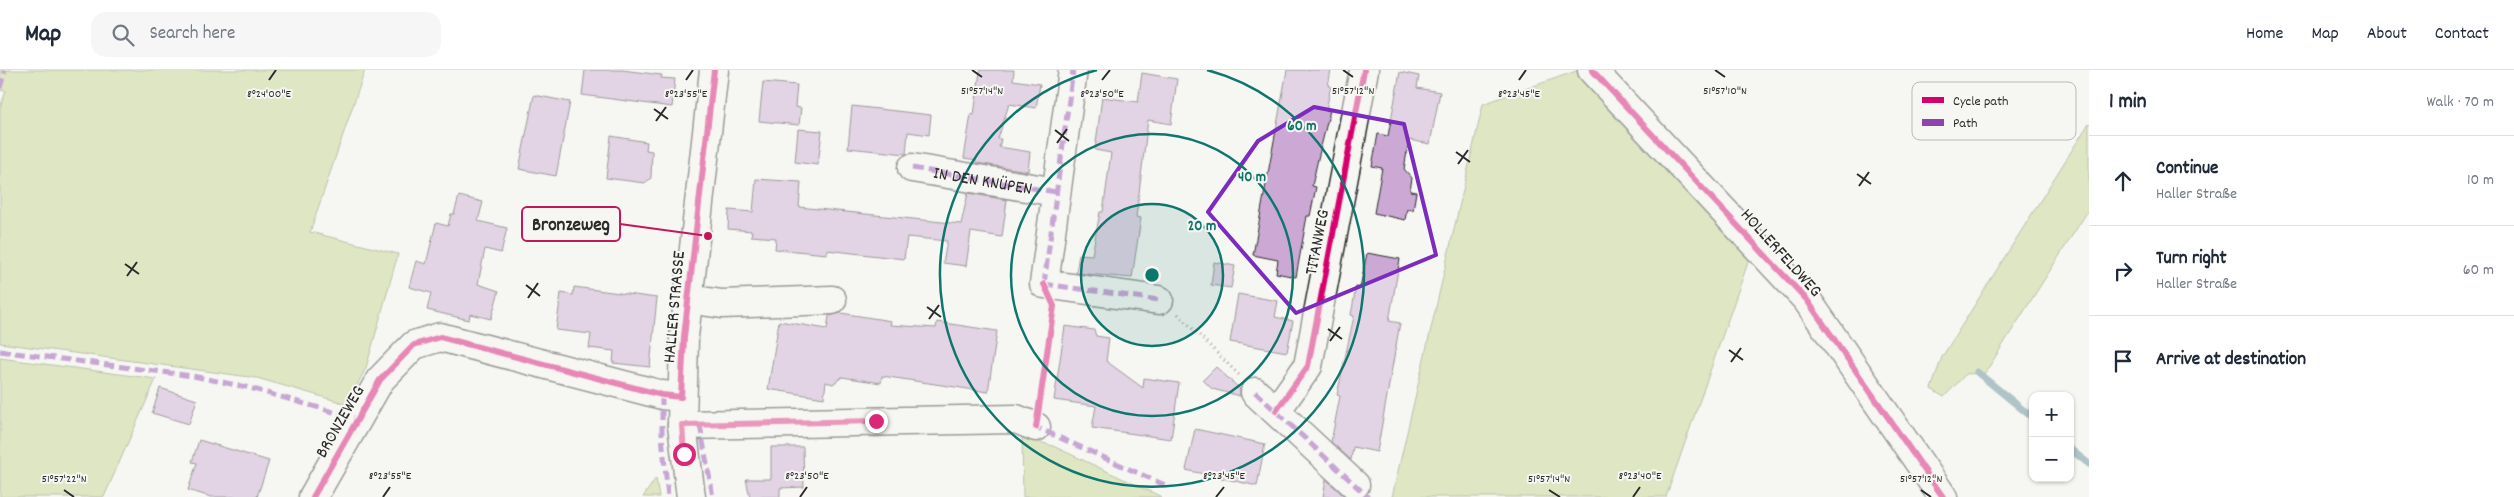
<!DOCTYPE html>
<html lang="en">
<head>
<meta charset="utf-8">
<style>
  body { margin:0; font-family:Dekko,sans-serif; background:#f6f6f7; color:#1f2937 }
  .controls { position:absolute; right:15px; bottom:15px; display:grid; overflow:hidden; border-radius:10px; box-shadow:0 1px 4px #0004 }
  .controls button { width:45px; height:45px; display:grid; place-items:center; padding:0; border:0; border-bottom:1px solid #e0e1e3; background:#fff; color:#1f2937; font:25px sans-serif }
  .stop { position:absolute; width:15px; height:15px; margin:-11px; border:4px solid #db2777; border-radius:50%; background:#fff }
  .stop.end { background:#db2777; border-color:#fff; box-shadow:0 1px 5px #0008 }
  .list { margin:0; padding:0; list-style:none }
  h2 { display:flex; justify-content:space-between; align-items:center; height:65px; margin:0; padding:0 20px; font-size:21px }
  h2 small { font-size:16px; font-weight:400; color:#747a83 }
  .list li { display:grid; grid-template-columns:32px 1fr auto; gap:15px; align-items:center; box-sizing:border-box; height:90px; padding:0 20px; border-top:1px solid #e0e1e3 }
  .list b { display:block; font-size:19px; white-space:nowrap }
  .list p { margin:0; font-size:16px; white-space:nowrap; color:#747a83 }
  .list em { font-size:16px; font-style:normal; color:#747a83 }
  .icon { flex:none; width:28px; height:28px; fill:none; stroke:currentColor; stroke-width:2; stroke-linecap:round; stroke-linejoin:round }
  .map { position:relative; flex:none; width:2089px; height:427px; overflow:hidden }
  header { display:flex; align-items:center; gap:30px; box-sizing:border-box; height:70px; padding:0 25px; background:#fff; border-bottom:1px solid #e0e1e3 }
  header strong { font-size:24px }
  nav { display:flex; gap:28px; margin-inline-start:auto; font-size:18px }
  .search { width:350px; height:45px; background:#f6f6f7; display:flex; align-items:center; gap:12px; box-sizing:border-box; padding:0 18px; border-radius:15px; color:#747a83; font-size:19px }
  main { display:flex }
  aside { flex:1; background:#fff }
  .map>svg:first-child { display:block }
</style>
</head>
<body>
<header>
<strong>Map</strong>
<div class="search"><svg class="icon" aria-label="search" viewBox="0 0 24 24"><circle cx="10" cy="10" r="6"/><path d="M15 15l6 6"/></svg>Search here</div>
<nav><a>Home</a><a>Map</a><a>About</a><a>Contact</a></nav>
</header>
<main>
<div class="map">
<svg width="2089" height="427" viewBox="0 0 2089 427">
  <rect width="100%" height="100%" fill="#f6f6f2"/>
  <filter id="ink" filterUnits="userSpaceOnUse"><feTurbulence type="fractalNoise" baseFrequency=".02" numOctaves="2"/><feDisplacementMap in="SourceGraphic" scale="10" xChannelSelector="R" yChannelSelector="G"/><feConvolveMatrix kernelMatrix="1 2 1 2 8 2 1 2 1" color-interpolation-filters="sRGB"/></filter>
  <g filter="url(#ink)">
    <path fill="#c0d389" stroke="#767f5a" d="M0,0H365L310,162L398,184L366,298L347,334L257,308L0,273V38L6,21L0,20Z
      M1579,0L1751,184L1666,427H1392L1483,34Z
      M2089,53V139L1985,303L1966,304L1944,327L1931,319L1942,287Z
      M0,288L156,309L104,427H0Z
      M1022,367L1053,376L1162,427H1023Z
      M656,408L659,427H643Z"/>
    <g fill="none" stroke-linecap="round" stroke-linejoin="round">
      <path stroke="#5c8795" stroke-width="7" d="M1977,302L2033,348
        M2070,379L2089,394"/>
    </g>
    <path fill="#cba9d4" stroke="#2b2b2b" d="M585,0H622L662,5L661,8L675,9L672,37L582,25Z
      M982,0H1014L1013,10L1040,14L1036,38L1009,34L998,69H1001L999,77L1030,82L1028,101L976,93V90L964,88L971,44L974,45L980,1Z
      M1287,0H1331L1328,16H1331L1326,40H1330L1317,93L1312,116L1316,117L1310,146H1307L1296,207L1276,203L1278,190L1253,185Z
      M1400,2L1419,6L1417,18L1440,22L1430,74L1409,70L1404,99L1412,108L1410,121L1416,122L1413,140L1407,139L1405,150L1374,143L1382,98L1372,96L1378,64L1388,66Z
      M1142,3L1177,9L1171,54L1148,50L1136,147L1141,148L1132,208L1076,203L1079,184L1092,185L1100,142H1103L1111,83L1095,80L1102,27L1138,32Z
      M763,12L797,15L795,37L801,38L799,55L759,51Z
      M534,25L570,32L556,106L519,99Z
      M852,36L931,45L929,65L908,62L906,84L848,78Z
      M798,59L822,61L818,95L795,92Z
      M611,66L647,72L646,80L652,81L651,108L645,113L606,108Z
      M756,109L801,112L799,137L961,154L968,123L1007,130L1002,167L971,162L966,196L943,193L947,171L907,167L904,189L827,180V184L775,179L776,168L751,166L752,161L728,159L729,140L753,142Z
      M459,126L483,132L478,151L507,158L501,183L485,179L478,214L499,221L491,249L470,244L469,250L427,240L431,223L409,217L416,191L426,194L436,153L448,156L451,144H454Z
      M1367,183L1400,189L1389,251L1400,253L1377,382L1353,377L1351,390L1331,372L1340,326L1337,325L1354,246L1351,245L1356,217L1360,218Z
      M1214,192L1235,196L1231,218L1211,215Z
      M574,217L657,228L650,297L613,293L614,281L589,278L591,264L556,260L561,223L573,225Z
      M1238,224L1278,231L1275,247L1293,251L1287,282L1230,272Z
      M841,243L891,251L890,255L936,258L937,252L997,261L988,322L882,306L881,313L842,307L833,314L826,312L824,328L768,319L779,251L827,259L829,246Z
      M1065,256L1094,260L1096,266L1109,268L1106,291L1143,318L1144,308L1179,313L1171,369L1092,358L1096,336L1054,330Z
      M1216,297L1240,319V326L1212,319L1203,310Z
      M160,318L197,330L189,354L152,343Z
      M1195,359L1265,374L1257,416L1186,400Z
      M199,370L269,391L257,427H211L188,420L197,393L192,392Z
      M771,377H803L804,417L780,418V427H750L746,409H771Z
      M1326,409L1344,426L1343,427H1323Z"/>
    <g fill="none" stroke-linecap="round" stroke-linejoin="round">
      <defs>
        <g id="minor">
          <path d="M1073,0L1044,214L1159,230"/>
          <path d="M1592,0L1807,230L1943,427"/>
          <path id="s1" d="M912,98L1056,122"/>
          <path d="M688,229L722,234L832,230"/>
          <path d="M1255,322L1355,415"/>
          <path d="M1276,341L1308,296L1364,0"/>
          <path d="M682,355L1016,349L1036,357"/>
          <path d="M313,427L380,310L414,275L440,267L662,325L681,327"/>
          <path d="M691,427L682,355L684,267L714,0"/>
        </g>
      </defs>
      <use href="#minor" stroke="#2b2b2b" stroke-width="31"/>
      <path stroke="#2b2b2b" stroke-width="3" stroke-dasharray="1 4" stroke-linecap="butt" d="M1178,244L1239,305"/>
      <use href="#minor" stroke="#f6f6f2" stroke-width="28"/>
      <path stroke="#8e44ad" stroke-width="5" stroke-dasharray="10 5" stroke-linecap="butt" d="M0,18L5,0
        M912,98L1056,122
        M1044,214L1073,0
        M1044,214L1159,230
        M0,281L193,306L246,317L358,349
        M1255,322L1368,427
        M662,325V366L668,427
        M1037,353L1036,357L1167,416
        M700,355L713,427"/>
      <defs>
        <path id="cycleway" d="M1592,0L1807,230L1943,427
          M1276,341L1308,296L1364,0
          M1036,357L1054,236L1044,214
          M313,427L380,310L414,275L440,267L662,325L681,327L684,267L714,0"/>
      </defs>
      <use href="#cycleway" stroke="#f6f6f2" stroke-width="9"/>
      <use href="#cycleway" stroke="#d6006c" stroke-width="6"/>
    </g>
  </g>
  <g fill="none" stroke-linecap="round" stroke-linejoin="round" filter="url(#ink)">
    <path stroke="#db2777" stroke-width="6" d="M684,384L682,355L876,351"/>
  </g>
  <path d="M0 0H2089V427H0ZM1314,37L1404,54L1436,185L1296,243L1208,142L1258,71Z" fill="#f6f6f2" fill-opacity=".55" fill-rule="evenodd"/>
  <path fill="none" stroke="#7b2cbf" stroke-width="4" stroke-linejoin="round" d="M1314,37L1404,54L1436,185L1296,243L1208,142L1258,71Z"/>
  <path fill="none" stroke="#2b2b2b" stroke-width="2" d="M972,0L982,7M1343,0L1353,7M1715,0L1725,7M269,10L276,0M686,10L693,0M1102,10L1110,0M1519,10L1526,0M654,39L668,49M656,51L666,37M1055,60L1069,71M1057,73L1067,59M1456,82L1470,92M1458,94L1468,80M1857,104L1871,114M1859,116L1869,102M125,194L139,204M127,206L137,192M526,215L540,226M528,228L538,213M927,237L941,247M929,249L939,235M1328,259L1342,269M1330,271L1340,257M1729,280L1743,290M1731,292L1741,278M64,420L74,427M1549,420L1560,427M1921,420L1931,427M383,427L390,417M800,427L807,417M1216,427L1224,417M1633,427L1640,417"/>
  <circle cx="1152" cy="205" r="71" fill="#0f766e" fill-opacity=".12"/>
  <g fill="none" stroke="#0f766e" stroke-width="2.5">
    <circle cx="1152" cy="205" r="71"/>
    <circle cx="1152" cy="205" r="141"/>
    <path d="M1207 0A212 212 0 1 1 1097 0"/>
  </g>
  <g text-anchor="middle" stroke-width="4" stroke-linejoin="round" paint-order="stroke">
    <g font-size="18" fill="#2b2b2b" stroke="#f6f6f2">
      <text dy="6" stroke="none"><textPath href="#s1" startOffset="72">IN DEN KNÜPEN</textPath></text>
      <text transform="translate(1316 172) rotate(-79)" y="6">TITANWEG</text>
      <text transform="translate(1782 182) rotate(48)" y="6">HOLLERFELDWEG</text>
      <text transform="translate(673 237) rotate(-85)" y="6">HALLER STRASSE</text>
      <text transform="translate(339 351) rotate(-60)" y="6">BRONZEWEG</text>
    </g>
  </g>
  <rect x="1912" y="12" width="164" height="58" rx="8" fill="#f6f6f2" stroke="#b9b9b6" stroke-width="1"/>
  <rect x="1922" y="27" width="22" height="6" fill="#d6006c"/>
  <rect x="1922" y="49" width="22" height="7" fill="#8e44ad"/>
  <g font-size="14" fill="#2b2b2b">
    <text x="1953" y="35">Cycle path</text>
    <text x="1953" y="57">Path</text>
  </g>
  <g font-size="12" text-anchor="middle" fill="#2b2b2b" stroke="#f6f6f2" stroke-width="4" stroke-linejoin="round" paint-order="stroke">
    <text x="982" y="24">51°57'14"N</text>
    <text x="1725" y="24">51°57'10"N</text>
    <text x="1353" y="24">51°57'12"N</text>
    <text x="1519" y="27">8°23'45"E</text>
    <text x="269" y="27">8°24'00"E</text>
    <text x="686" y="27">8°23'55"E</text>
    <text x="1102" y="27">8°23'50"E</text>
    <text x="390" y="409">8°23'55"E</text>
    <text x="807" y="409">8°23'50"E</text>
    <text x="1224" y="409">8°23'45"E</text>
    <text x="1640" y="409">8°23'40"E</text>
    <text x="64" y="412">51°57'22"N</text>
    <text x="1549" y="412">51°57'14"N</text>
    <text x="1921" y="412">51°57'12"N</text>
  </g>
  <circle cx="1152" cy="205" r="8" fill="#0f766e" stroke="#f6f6f2" stroke-width="2.5"/>
  <g font-size="15" text-anchor="middle" font-weight="bold" fill="#0f766e" stroke="#f6f6f2" stroke-width="4" stroke-linejoin="round" paint-order="stroke">
    <text x="1302" y="60">60 m</text>
    <text x="1252" y="111">40 m</text>
    <text x="1202" y="160">20 m</text>
  </g>
  <path fill="none" stroke="#c2185b" stroke-width="2" d="M708 166L620 154"/>
  <circle fill="#c2185b" stroke="#f6f6f2" stroke-width="2" cx="708" cy="166" r="5"/>
  <rect fill="#f6f6f2" stroke="#c2185b" stroke-width="2" x="522" y="137" width="98" height="34" rx="5"/>
  <g font-size="19" text-anchor="middle" font-weight="bold" fill="#2b2b2b">
    <text x="571" y="160">Bronzeweg</text>
  </g>
</svg>
<div class="controls">
<button>+</button>
<button>−</button>
</div>
<div class="stop" style="left:684px;top:384px"></div>
<div class="stop end" style="left:876px;top:351px"></div>
</div>
<aside>
<h2>1 min<small>Walk · 70 m</small></h2>
<ul class="list">
<li><svg class="icon" aria-label="ahead" viewBox="0 0 24 24"><path d="M12 20V5M6 11l6-6 6 6"/></svg><div><b>Continue</b><p>Haller Straße</p></div><em>10 m</em></li>
<li><svg class="icon" aria-label="right" viewBox="0 0 24 24"><path d="M7 20v-9h11M14 6l5 5-5 5"/></svg><div><b>Turn right</b><p>Haller Straße</p></div><em>60 m</em></li>
<li><svg class="icon" aria-label="arrive" viewBox="0 0 24 24"><path d="M6 21V4h12l-3 4 3 4H6"/></svg><div><b>Arrive at destination</b></div></li>
</ul>
</aside>
</main>
</body>
</html>
